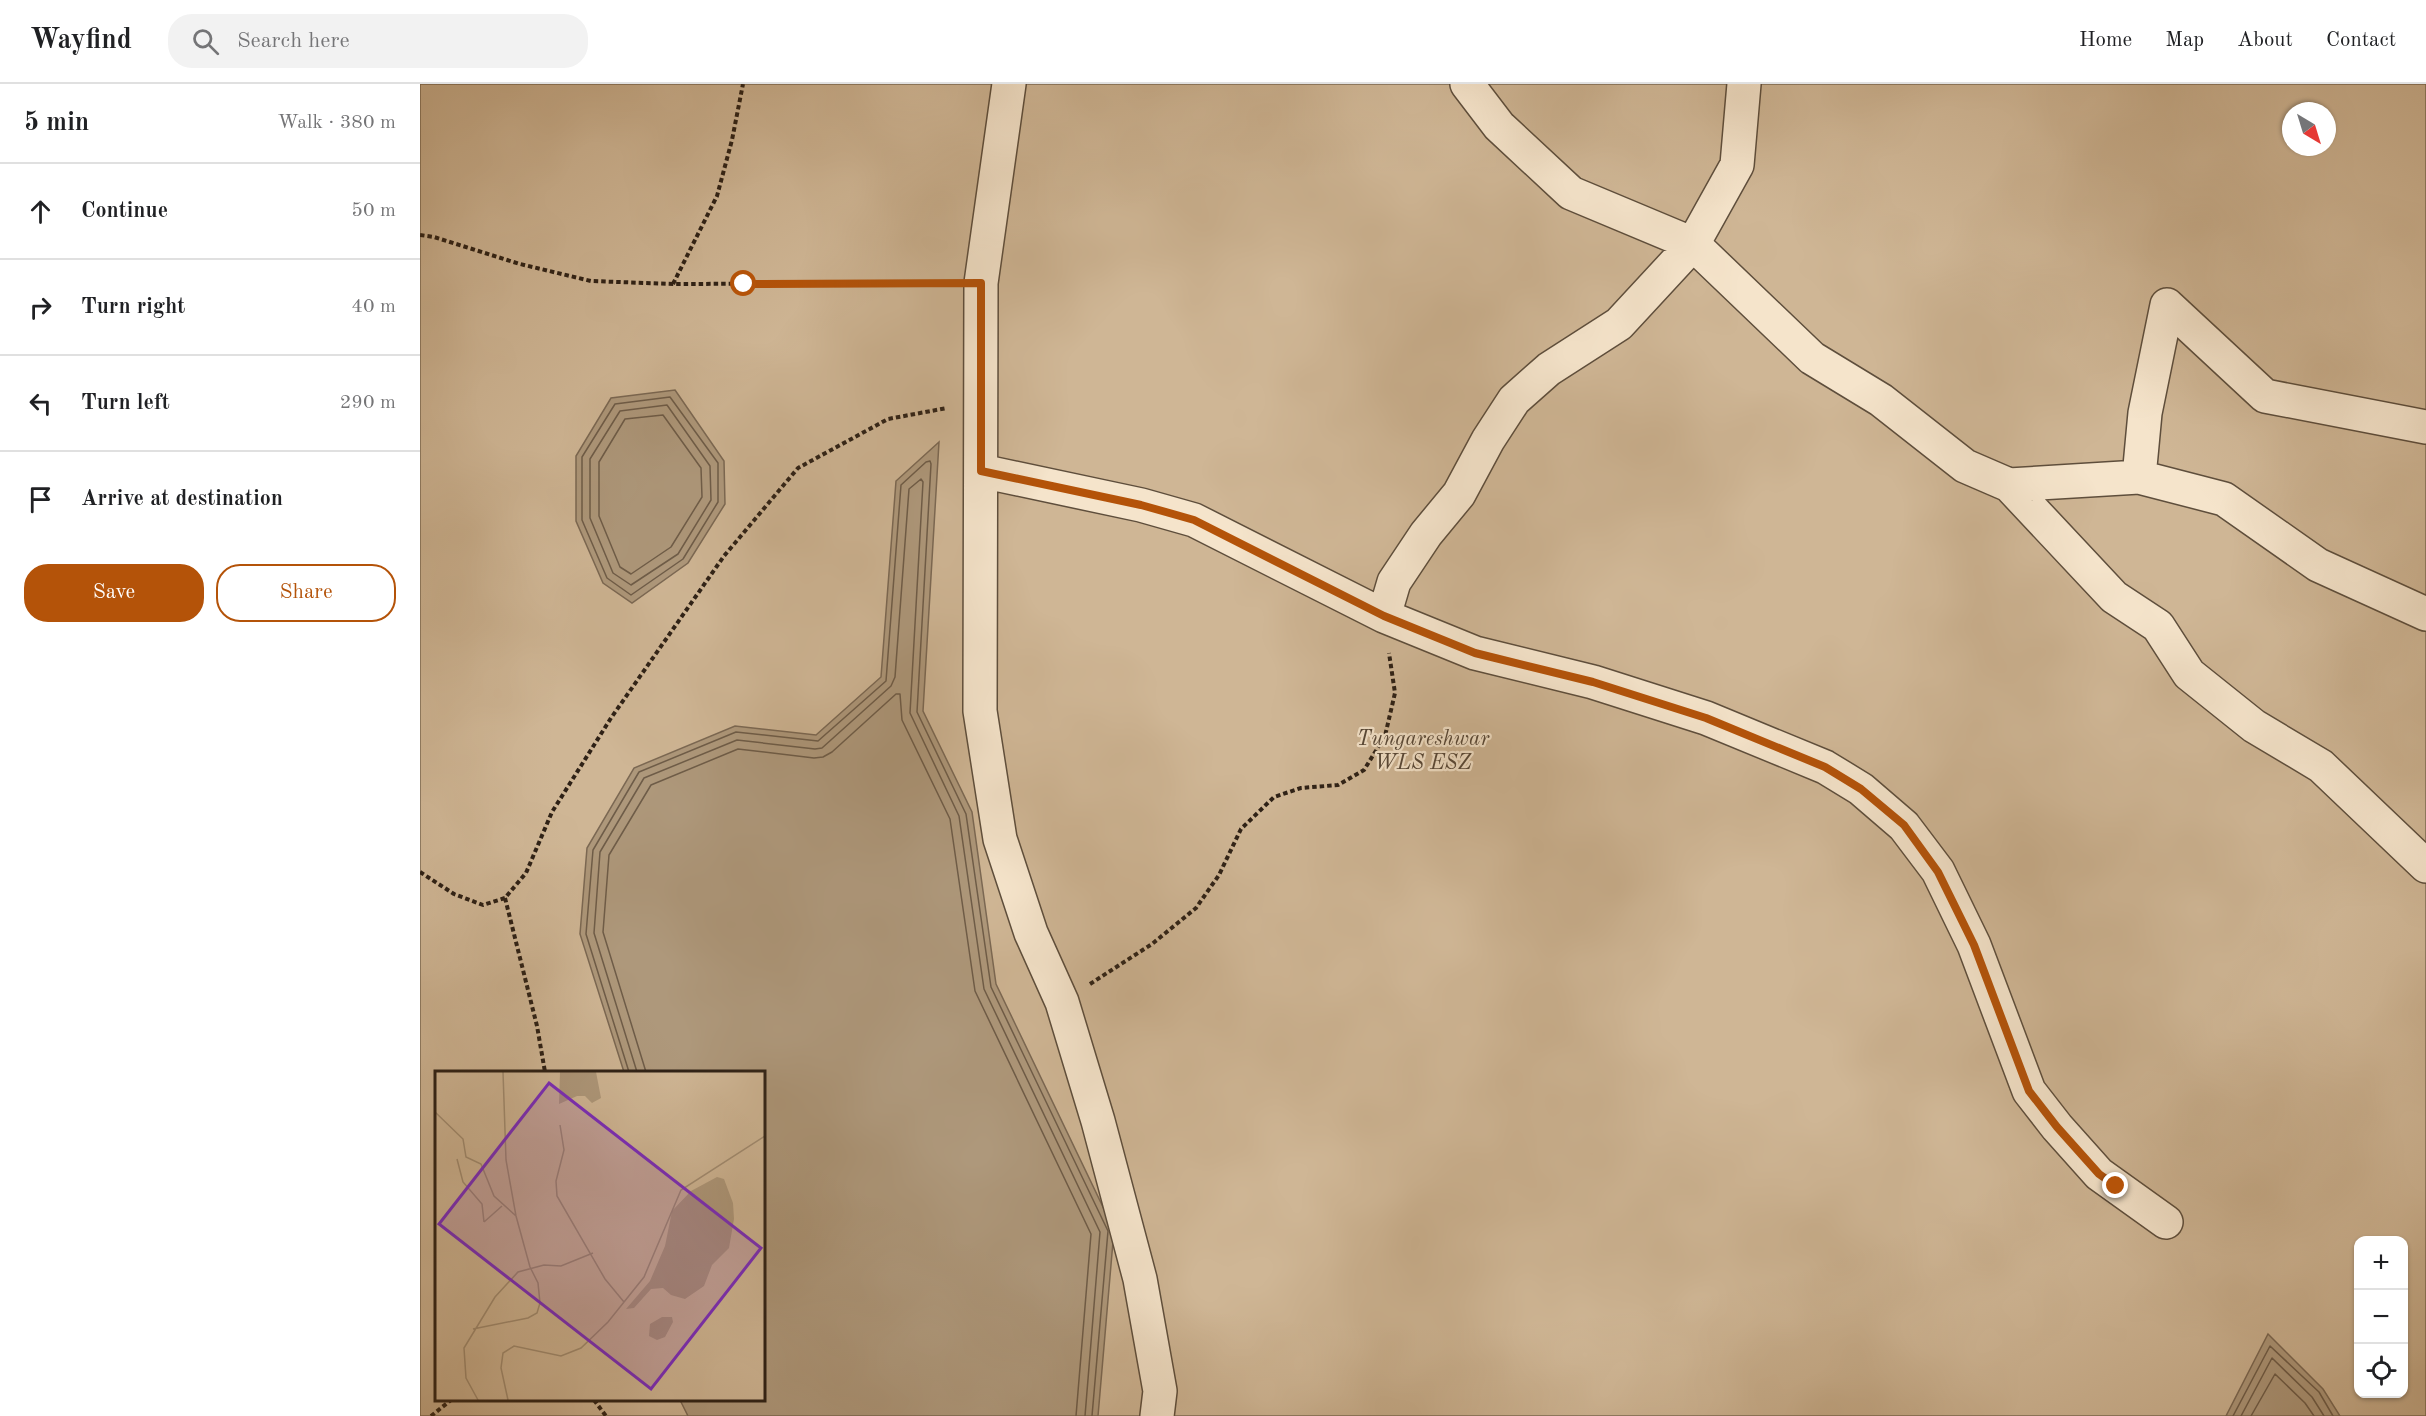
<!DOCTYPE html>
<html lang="en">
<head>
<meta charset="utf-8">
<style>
  body { margin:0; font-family:"Old Standard TT",serif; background:#f2f2f2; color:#202124 }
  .controls { position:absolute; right:18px; bottom:18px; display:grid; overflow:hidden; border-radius:12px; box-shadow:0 2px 4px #0004 }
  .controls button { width:54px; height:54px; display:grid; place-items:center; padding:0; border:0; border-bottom:2px solid #e0e0e0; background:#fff; color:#202124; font:30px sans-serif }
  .compass { position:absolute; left:1862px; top:18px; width:54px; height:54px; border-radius:50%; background:#fff; box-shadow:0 2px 4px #0004; rotate:142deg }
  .stop { position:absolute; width:18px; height:18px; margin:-14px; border:4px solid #b45309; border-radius:50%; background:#fff }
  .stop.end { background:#b45309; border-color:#fff; box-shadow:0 2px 6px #0008 }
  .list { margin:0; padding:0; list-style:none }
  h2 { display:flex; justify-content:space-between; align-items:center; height:78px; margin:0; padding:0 24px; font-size:26px }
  h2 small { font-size:20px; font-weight:400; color:#757577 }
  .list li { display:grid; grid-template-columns:39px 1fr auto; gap:18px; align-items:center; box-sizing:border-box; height:96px; padding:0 24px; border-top:2px solid #e0e0e0 }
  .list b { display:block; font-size:22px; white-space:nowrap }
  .list em { font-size:20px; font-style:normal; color:#757577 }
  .actions { display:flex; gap:12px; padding:18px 24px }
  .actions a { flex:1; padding:14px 0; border:2px solid #b45309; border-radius:24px; text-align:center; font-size:21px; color:#b45309 }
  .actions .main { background:#b45309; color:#fff }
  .icon { flex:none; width:33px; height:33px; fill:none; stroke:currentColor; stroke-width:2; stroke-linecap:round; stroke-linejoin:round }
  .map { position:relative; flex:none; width:2006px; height:1332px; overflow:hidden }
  header { display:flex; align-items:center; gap:36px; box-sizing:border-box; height:84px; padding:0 30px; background:#fff; border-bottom:2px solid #e0e0e0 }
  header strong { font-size:28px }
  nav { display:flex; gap:33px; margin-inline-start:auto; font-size:21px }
  .search { width:420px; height:54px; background:#f2f2f2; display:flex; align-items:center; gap:15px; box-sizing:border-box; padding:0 21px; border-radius:24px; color:#757577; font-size:22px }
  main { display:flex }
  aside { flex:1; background:#fff }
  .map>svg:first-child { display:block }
</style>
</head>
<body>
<header>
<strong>Wayfind</strong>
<div class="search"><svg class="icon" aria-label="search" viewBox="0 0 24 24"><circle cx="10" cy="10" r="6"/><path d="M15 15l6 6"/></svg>Search here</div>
<nav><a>Home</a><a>Map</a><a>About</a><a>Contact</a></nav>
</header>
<main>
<aside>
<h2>5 min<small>Walk · 380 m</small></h2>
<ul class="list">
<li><svg class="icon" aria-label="ahead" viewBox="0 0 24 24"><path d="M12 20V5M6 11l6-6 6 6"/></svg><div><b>Continue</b></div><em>50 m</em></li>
<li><svg class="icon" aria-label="right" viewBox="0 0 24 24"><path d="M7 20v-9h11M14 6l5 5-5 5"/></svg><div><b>Turn right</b></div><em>40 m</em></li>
<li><svg class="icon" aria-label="left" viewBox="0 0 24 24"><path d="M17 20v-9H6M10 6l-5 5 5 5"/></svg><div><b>Turn left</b></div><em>290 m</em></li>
<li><svg class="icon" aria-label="arrive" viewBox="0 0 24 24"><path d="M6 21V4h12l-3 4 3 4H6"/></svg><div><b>Arrive at destination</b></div></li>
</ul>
<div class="actions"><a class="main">Save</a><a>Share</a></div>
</aside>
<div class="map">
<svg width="2006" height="1332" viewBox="0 0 2006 1332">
  <rect width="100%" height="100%" fill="#f0d5af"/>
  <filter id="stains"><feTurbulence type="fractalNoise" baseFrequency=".00333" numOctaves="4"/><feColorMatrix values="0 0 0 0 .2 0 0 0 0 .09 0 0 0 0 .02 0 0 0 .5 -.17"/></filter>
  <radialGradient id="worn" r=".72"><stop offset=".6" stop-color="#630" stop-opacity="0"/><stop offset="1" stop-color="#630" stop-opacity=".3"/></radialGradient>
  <path fill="#cfb695" stroke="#7e6c56" stroke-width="1.5" fill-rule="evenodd" d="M0,0H2006V1332H0ZM1871,27H1907V63H1871ZM16,988H344V1316H16ZM1938,1156H1984V1310H1938Z"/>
  <path fill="#ae987b" stroke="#7b6853" stroke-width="1.5" d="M255,306L304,377L305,420L268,479L212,519L183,499L156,437V372L191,314Z
    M519,358L503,627L552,728L576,900L694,1146L678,1332H268L260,1316H344V988H204L160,850L167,764L214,684L315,642L396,651L461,593L476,397Z
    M1848,1250L1903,1305L1920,1332H1806Z"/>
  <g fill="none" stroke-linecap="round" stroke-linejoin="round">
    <path stroke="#6e5c48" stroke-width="1.5" d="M250,313L298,379V418L263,475L211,511L187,494L162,436V373L195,320Z
      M247,321L290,382L291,416L258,470L211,501L193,489L170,434V375L200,327Z
      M243,331L281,384L282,413L251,463L211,490L200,483L179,432V378L205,335Z
      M209,988L166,850L173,766L219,688L316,648L398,657L466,597L481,401L506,378L510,377L511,380L497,628L546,730L571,903L688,1147L672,1332
      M217,988L174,849L180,768L224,694L317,656L395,665L402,664L471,602L475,593L489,405L501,395L503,398L490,629L539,732L564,905L680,1148L665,1332
      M226,988L183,848L189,771L231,701L318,665L394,674L403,673L412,668L476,610H480L482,636L530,735L555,907L671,1150L656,1332
      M1813,1332L1850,1262L1899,1308L1913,1332
      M1821,1332L1852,1274L1892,1313L1904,1332
      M1831,1332L1855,1290L1885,1319L1894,1332"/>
    <defs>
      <path id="street" d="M589,0L561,199L560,627L580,755L611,849L642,918L678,1037L720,1195L740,1307L737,1332
        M1047,0L1079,42L1151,109L1273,160L1392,274L1461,316L1545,382L1589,401L1694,513L1738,542L1769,590L1834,642L1901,682L2006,782
        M1747,221L1845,312L2006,343
        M561,387L721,421L774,436L964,532L1055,569L1173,598L1286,634L1405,683L1441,705L1484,742L1518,787L1554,861L1609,1007L1637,1043L1679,1090L1746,1138
        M1719,393L1725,329L1747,221
        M1589,401L1719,393L1804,415L1898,481L2006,530
        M964,532L974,498L1006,450L1039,410L1068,356L1094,316L1129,285L1199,240L1273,160L1317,81L1324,0"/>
    </defs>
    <use href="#street" stroke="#5e4e3c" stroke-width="36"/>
    <path stroke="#2e2116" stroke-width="4" stroke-dasharray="4.5 3" stroke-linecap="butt" d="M0,151L14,153L100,180L171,197L253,200L527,199
      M253,200L297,112L312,56L323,0
      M0,788L34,810L63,821L85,814L106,789L132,728L191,634L304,472L378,384L468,335L527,324
      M85,814L117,942L125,988
      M670,900L732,860L776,824L799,791L821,745L854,713L881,704L918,701L944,686L965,652L975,609L969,569
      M174,1316L186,1332
      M11,1332L31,1316"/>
    <use href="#street" stroke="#f5e4cb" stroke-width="33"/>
  </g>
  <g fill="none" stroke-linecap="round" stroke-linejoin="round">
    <path stroke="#b45309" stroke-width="8" d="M324,200L561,199V387L721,421L774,436L964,532L1055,569L1173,598L1286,634L1405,683L1441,705L1484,741L1518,788L1554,861L1609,1007L1637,1043L1679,1090L1696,1102"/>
  </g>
  <g text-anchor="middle" stroke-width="4.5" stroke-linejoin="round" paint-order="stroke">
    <g font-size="21" font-style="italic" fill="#564636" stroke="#f5e4cb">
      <text x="1003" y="661">Tungareshwar<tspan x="1003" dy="24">WLS ESZ</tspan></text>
    </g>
  </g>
  <g transform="translate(15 987)">
    <rect width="330" height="330" fill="#f0d5af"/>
    <path d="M0,1H330V329H0Z" fill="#cfb695"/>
    <path d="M125,1H161L166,27L157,32L150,25H142L124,33ZM282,106L289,108L298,132L299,148L294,177L277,194L269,215L250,228L236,224L228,217L216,218L199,237L191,238L215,210L230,175L237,140L256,120ZM227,246H237L238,251L230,266L222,269L214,265L215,253Z" fill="#ae987b"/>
    <path fill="none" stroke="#a28d72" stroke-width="1.5" d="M0,41L28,68L31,86L46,93L59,125L81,145M125,54L129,79L121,110L122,125L170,208L189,231M22,88L28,111L47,133L49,151M49,151L67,135M38,258L93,247L102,242L105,232L103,212L95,196L81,145L71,89L68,1M43,329L31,307L29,277L60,226L83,201L109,194L126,195L158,182M73,329L66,297L68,282L79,275L126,285L146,277L173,251L209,206L246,119L330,65"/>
    <path fill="#7b2cbf" fill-opacity="0.15" stroke="#7b2cbf" stroke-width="3" d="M114,12L326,177L216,318L4,153Z"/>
    <rect width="330" height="330" fill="none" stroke="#2e2116" stroke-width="3"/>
  </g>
  <rect width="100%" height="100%" filter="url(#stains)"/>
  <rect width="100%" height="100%" fill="url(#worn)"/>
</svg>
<div class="controls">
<button>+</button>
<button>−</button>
<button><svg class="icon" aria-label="locate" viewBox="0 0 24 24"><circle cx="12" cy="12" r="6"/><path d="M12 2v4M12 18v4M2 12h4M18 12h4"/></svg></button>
</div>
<svg class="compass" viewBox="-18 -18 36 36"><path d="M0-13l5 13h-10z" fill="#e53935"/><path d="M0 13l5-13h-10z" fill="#757577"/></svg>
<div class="stop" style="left:324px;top:200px"></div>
<div class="stop end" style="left:1696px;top:1102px"></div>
</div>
</main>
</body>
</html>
